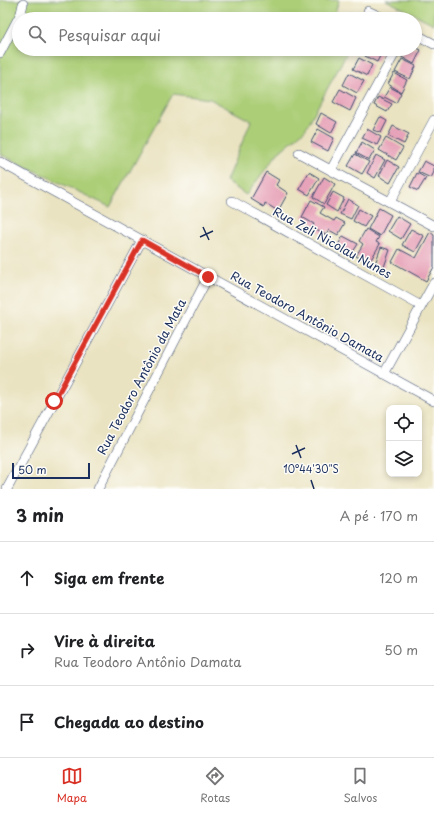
<!DOCTYPE html>
<html lang="pt">
<head>
<meta charset="utf-8">
<style>
  body { margin:0; font-family:"Playpen Sans",sans-serif; background:#f6f6f6; color:#202124 }
  .controls { position:absolute; right:12px; bottom:12px; display:grid; overflow:hidden; border-radius:8px; box-shadow:0 2px 6px #0003 }
  .controls button { width:36px; height:36px; display:grid; place-items:center; padding:0; border:0; border-bottom:1px solid #e0e0e0; background:#fff; color:#202124; font:20px sans-serif }
  .scale { position:absolute; left:12px; bottom:10px; width:78px; box-sizing:border-box; padding-left:4px; border:2px solid #1b2f5e; border-top:0; font-size:11px; line-height:14px; white-space:nowrap; color:#1b2f5e; -webkit-text-stroke:3px #fdfcf7; paint-order:stroke }
  .stop { position:absolute; width:12px; height:12px; margin:-9px; border:3px solid #d93025; border-radius:50%; background:#fff }
  .stop.end { background:#d93025; border-color:#fff; box-shadow:0 1px 4px #0008 }
  .list { margin:0; padding:0; list-style:none }
  h2 { display:flex; justify-content:space-between; align-items:center; height:52px; margin:0; padding:0 16px; font-size:17px }
  h2 small { font-size:13px; font-weight:400; color:#757577 }
  .list li { display:grid; grid-template-columns:26px 1fr auto; gap:12px; align-items:center; box-sizing:border-box; height:72px; padding:0 16px; border-top:1px solid #e0e0e0 }
  .list b { display:block; font-size:15px; white-space:nowrap }
  .list p { margin:0; font-size:13px; white-space:nowrap; color:#757577 }
  .list em { font-size:13px; font-style:normal; color:#757577 }
  .icon { flex:none; width:22px; height:22px; fill:none; stroke:currentColor; stroke-width:2; stroke-linecap:round; stroke-linejoin:round }
  .map { position:relative; flex:none; width:434px; height:489px; overflow:hidden }
  .search { position:absolute; background:#fff; box-shadow:0 2px 6px #0003; left:12px; right:12px; top:12px; height:44px; display:flex; align-items:center; gap:10px; box-sizing:border-box; padding:0 14px; border-radius:22px; color:#757577; font-size:15px }
  .sheet { height:268px; background:#fff }
  nav { display:flex; justify-content:space-around; align-items:center; box-sizing:border-box; height:56px; border-top:1px solid #e0e0e0; background:#fff; font-size:11px; color:#757577 }
  nav a { display:grid; justify-items:center; gap:2px }
  nav .on { color:#d93025 }
  .map>svg:first-child { display:block }
</style>
</head>
<body>
<div class="map">
<svg width="434" height="489" viewBox="0 0 434 489">
  <rect width="100%" height="100%" fill="#fdfcf7"/>
  <filter id="ink" filterUnits="userSpaceOnUse"><feTurbulence type="fractalNoise" baseFrequency=".025" numOctaves="2"/><feDisplacementMap in="SourceGraphic" scale="8" xChannelSelector="R" yChannelSelector="G"/><feConvolveMatrix kernelMatrix="1 2 1 2 8 2 1 2 1" color-interpolation-filters="sRGB"/></filter>
  <filter id="wash" filterUnits="userSpaceOnUse"><feTurbulence type="fractalNoise" baseFrequency=".012" numOctaves="4" result="noise"/><feDisplacementMap in="SourceGraphic" scale="16" xChannelSelector="R" yChannelSelector="G"/><feGaussianBlur stdDeviation="0.9" result="paint"/><feColorMatrix in="noise" values="0 0 0 0 0 0 0 0 0 0 0 0 0 0 0 0 0 1.4 0 .05"/><feComposite in="paint" operator="in"/></filter>
  <g filter="url(#wash)">
    <rect width="100%" height="100%" fill="#eae3c1"/>
    <path fill="#acce77" stroke="#647e6a" d="M0,0H339L333,19H19V49H349L305,130L278,153L246,195L226,181L251,121L210,99L173,94L110,207L0,154Z
      M386,0H434V24Z"/>
    <g id="blocks">
      <path fill="#e7a3b9" d="M350,13L362,19H347Z
        M415,47L421,50L414,64L400,56L404,49H415Z
        M368,49H377L382,52L377,62L365,56Z
        M359,58L372,65L367,76L353,69Z
        M402,59L416,66L410,79L395,72Z
        M349,73L364,81L357,93L343,85Z
        M394,73L407,80L401,92L388,84Z
        M390,87L401,93L396,103L384,97Z
        M340,89L356,98L350,111L333,102Z
        M378,97L392,104L387,112L374,105Z
        M321,113L337,122L331,133L316,124Z
        M380,117L387,121L381,133L373,130Z
        M393,126L409,134L404,144L388,136Z
        M318,129L334,138L328,151L311,142Z
        M367,129L381,137L377,145L362,138Z
        M386,138L403,148L396,160L379,150Z
        M362,142L375,150L369,160L356,153Z
        M355,154L369,162L362,174L348,166Z
        M376,155L385,160L375,178L367,173Z
        M387,160L399,167L390,183L379,176Z
        M424,161L434,166V172L431,178L418,172Z
        M266,172L279,180L276,185L288,193L278,211L265,203L264,207L251,199Z
        M309,172L319,178L309,195L299,189Z
        M417,173L426,178L418,191L410,187Z
        M324,177L335,184L324,204L313,197Z
        M333,192L344,198L337,212L326,205Z
        M348,199L358,205L351,219L340,214Z
        M311,200L324,207L320,213L334,221L336,218L345,223L338,235L329,230L326,235L312,228L314,224L302,217Z
        M379,208L391,215L380,236L368,229Z
        M359,209L371,216L364,227L353,221Z
        M397,216L410,224L401,239L388,231Z
        M366,229L379,237L376,242L380,244L369,263L356,256L363,244L359,241Z
        M411,229L424,236L415,252L402,245Z
        M430,232L434,235V267L426,281L392,262L399,249L416,258Z
        M343,236L358,244L351,255L337,247Z
        M381,247L390,250L384,267L375,264Z"/>
    </g>
  </g>
  <g filter="url(#ink)">
    <use href="#blocks" fill-opacity="0" stroke="#3a4a6d" stroke-width="1"/>
    <g fill="none" stroke-linecap="round" stroke-linejoin="round">
      <defs>
        <path id="street" d="M368,11L385,19
          M415,34L434,44
          M0,53L21,13L23,4
          M299,153L434,226
          M0,162L434,401
          M331,170L397,49
          M232,201L421,306
          M390,202L434,120
          M384,374L434,283
          M7,489L142,240
          M98,489L208,277"/>
      </defs>
      <use href="#street" stroke="#3a4a6d" stroke-width="10"/>
      <use href="#street" stroke="#fff" stroke-width="9"/>
    </g>
  </g>
  <g fill="none" stroke-linecap="round" stroke-linejoin="round" filter="url(#ink)">
    <path stroke="#d93025" stroke-width="5" d="M54,401L142,240L208,277"/>
  </g>
  <path fill="none" stroke="#1b2f5e" stroke-width="1.5" d="M203,227L209,240M200,237L213,231M296,445L301,458M292,454L305,448M311,480L314,489"/>
  <g text-anchor="middle" stroke-width="3" stroke-linejoin="round" paint-order="stroke">
    <g font-size="12" fill="#1b2f5e" stroke="#fdfcf7">
      <text transform="translate(332 243) rotate(29)" y="4">Rua Zeli Nicolau Nunes</text>
      <text transform="translate(307 317) rotate(29)" y="4">Rua Teodoro Antônio Damata</text>
      <text transform="translate(142 377) rotate(-62)" y="4">Rua Teodoro Antônio da Mata</text>
    </g>
  </g>
  <g font-size="10" text-anchor="middle" fill="#1b2f5e" stroke="#fdfcf7" stroke-width="3" stroke-linejoin="round" paint-order="stroke">
    <text x="311" y="473">10°44'30"S</text>
  </g>
</svg>
<div class="controls">
<button><svg class="icon" aria-label="locate" viewBox="0 0 24 24"><circle cx="12" cy="12" r="6"/><path d="M12 2v4M12 18v4M2 12h4M18 12h4"/></svg></button>
<button><svg class="icon" aria-label="layers" viewBox="0 0 24 24"><path d="M12 4l9 5-9 5-9-5zM3 14l9 5 9-5"/></svg></button>
</div>
<div class="scale">50 m</div>
<div class="stop" style="left:54px;top:401px"></div>
<div class="stop end" style="left:208px;top:277px"></div>
<div class="search"><svg class="icon" aria-label="search" viewBox="0 0 24 24"><circle cx="10" cy="10" r="6"/><path d="M15 15l6 6"/></svg>Pesquisar aqui</div>
</div>
<section class="sheet">
<h2>3 min<small>A pé · 170 m</small></h2>
<ul class="list">
<li><svg class="icon" aria-label="ahead" viewBox="0 0 24 24"><path d="M12 20V5M6 11l6-6 6 6"/></svg><div><b>Siga em frente</b></div><em>120 m</em></li>
<li><svg class="icon" aria-label="right" viewBox="0 0 24 24"><path d="M7 20v-9h11M14 6l5 5-5 5"/></svg><div><b>Vire à direita</b><p>Rua Teodoro Antônio Damata</p></div><em>50 m</em></li>
<li><svg class="icon" aria-label="arrive" viewBox="0 0 24 24"><path d="M6 21V4h12l-3 4 3 4H6"/></svg><div><b>Chegada ao destino</b></div></li>
</ul>
</section>
<nav>
<a class="on"><svg class="icon" aria-label="map" viewBox="0 0 24 24"><path d="M3 6l6-2 6 2 6-2v14l-6 2-6-2-6 2zM9 4v14M15 6v14"/></svg>Mapa</a>
<a><svg class="icon" aria-label="directions" viewBox="0 0 24 24"><path d="M12 3l9 9-9 9-9-9zM9 14v-3h6M13 9l2 2-2 2"/></svg>Rotas</a>
<a><svg class="icon" aria-label="saved" viewBox="0 0 24 24"><path d="M7 4h10v16l-5-4-5 4z"/></svg>Salvos</a>
</nav>
</body>
</html>
